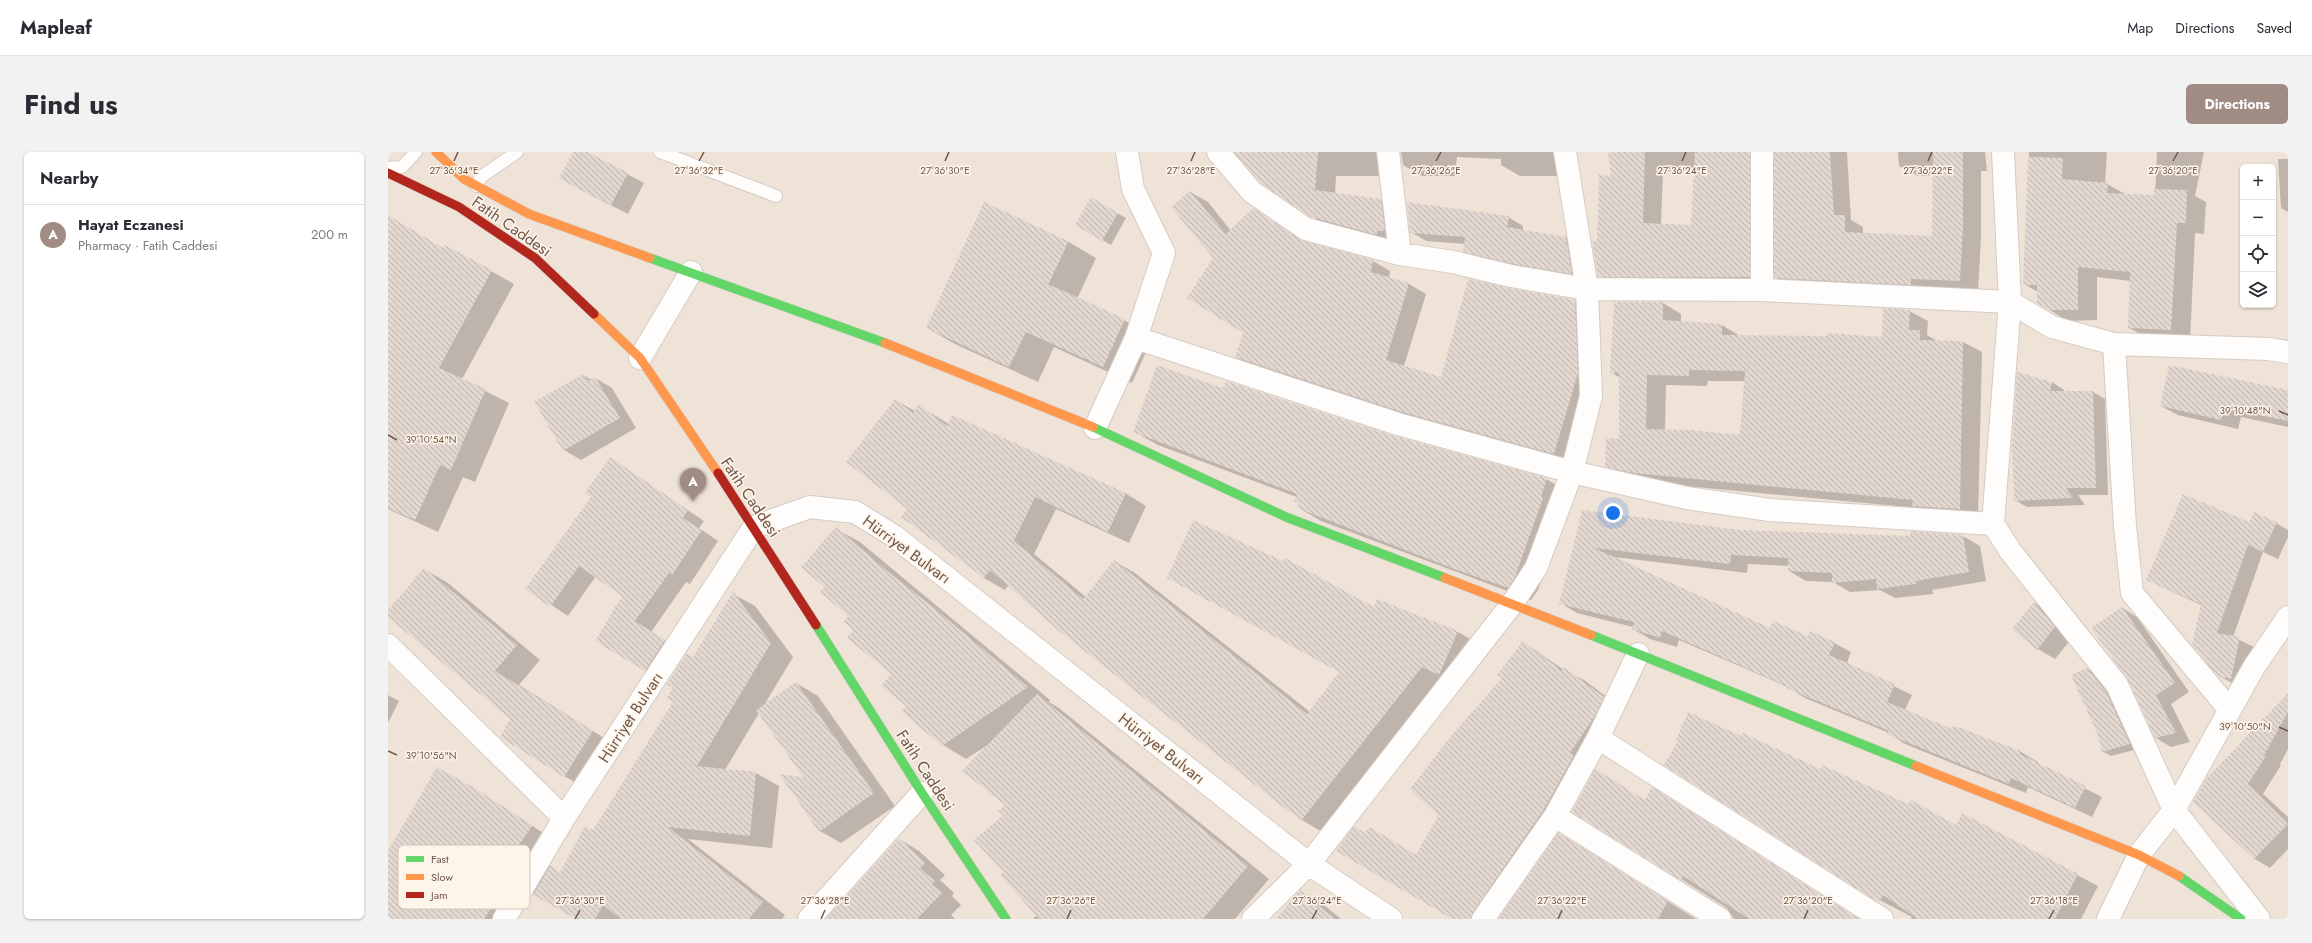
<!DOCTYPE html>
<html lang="en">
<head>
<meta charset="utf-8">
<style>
  body { margin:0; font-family:Jost,sans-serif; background:#f2f2f3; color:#2b2b33 }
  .controls { position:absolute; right:12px; top:12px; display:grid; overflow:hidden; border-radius:6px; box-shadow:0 1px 3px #0004 }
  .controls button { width:36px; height:36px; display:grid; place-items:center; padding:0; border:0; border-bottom:1px solid #e1e1e2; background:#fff; color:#2b2b33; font:20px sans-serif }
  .you { position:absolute; left:1225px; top:361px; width:14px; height:14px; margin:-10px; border:3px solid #fff; border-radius:50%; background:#1a73e8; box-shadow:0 0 0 6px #1a73e833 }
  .badge { display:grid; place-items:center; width:26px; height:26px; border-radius:50%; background:#a08c82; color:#fff; font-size:13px; font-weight:700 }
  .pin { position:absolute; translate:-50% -33px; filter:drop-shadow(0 1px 2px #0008) }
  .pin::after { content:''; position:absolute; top:21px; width:14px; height:12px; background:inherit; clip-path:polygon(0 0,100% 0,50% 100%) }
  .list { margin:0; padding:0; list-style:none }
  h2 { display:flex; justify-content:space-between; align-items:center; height:52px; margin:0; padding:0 16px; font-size:17px }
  h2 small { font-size:13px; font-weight:400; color:#7c7c81 }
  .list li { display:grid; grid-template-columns:26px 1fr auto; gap:12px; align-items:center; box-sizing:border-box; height:60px; padding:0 16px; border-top:1px solid #e1e1e2 }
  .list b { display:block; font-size:15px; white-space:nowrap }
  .list p { margin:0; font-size:13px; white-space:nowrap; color:#7c7c81 }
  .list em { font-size:13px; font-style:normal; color:#7c7c81 }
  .icon { flex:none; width:22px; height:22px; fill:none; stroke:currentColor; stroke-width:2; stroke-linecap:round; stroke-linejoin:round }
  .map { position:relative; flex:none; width:1900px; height:767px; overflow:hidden; border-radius:6px }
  header { display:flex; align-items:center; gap:24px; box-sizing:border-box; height:56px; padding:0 20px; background:#fff; border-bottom:1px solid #e1e1e2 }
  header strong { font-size:19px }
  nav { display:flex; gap:22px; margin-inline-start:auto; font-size:14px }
  .intro { display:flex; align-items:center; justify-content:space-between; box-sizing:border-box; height:96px; padding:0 24px }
  h1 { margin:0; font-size:28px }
  .button { padding:10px 18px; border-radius:6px; background:#a08c82; color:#fff; font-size:14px; font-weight:700 }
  main { display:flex; gap:24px; padding:0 24px }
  aside { flex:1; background:#fff; border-radius:6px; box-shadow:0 1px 3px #0004 }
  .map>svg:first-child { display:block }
</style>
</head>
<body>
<header>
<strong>Mapleaf</strong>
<nav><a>Map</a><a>Directions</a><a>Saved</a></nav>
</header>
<div class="intro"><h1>Find us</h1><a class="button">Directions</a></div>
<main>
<aside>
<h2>Nearby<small></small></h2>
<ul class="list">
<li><span class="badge">A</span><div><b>Hayat Eczanesi</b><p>Pharmacy · Fatih Caddesi</p></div><em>200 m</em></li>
</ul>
</aside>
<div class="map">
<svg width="1900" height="767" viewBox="0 0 1900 767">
  <defs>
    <pattern id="building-back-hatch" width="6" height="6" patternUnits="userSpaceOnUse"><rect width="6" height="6" fill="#e2d8d1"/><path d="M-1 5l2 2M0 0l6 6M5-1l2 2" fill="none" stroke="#bcb2ac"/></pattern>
  </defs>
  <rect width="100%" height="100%" fill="#f6f0e9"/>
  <path fill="#efe2d6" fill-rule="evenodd" d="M0,0H1900V767H0ZM1855,15H1885V153H1855Z"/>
  <path fill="#0003" fill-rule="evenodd" d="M186,0H198L256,31L240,62L189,36Z
    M849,0H1176L1177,24H1132L1113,13V7L1069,5L1067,24H1034L1015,13L1013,0L1007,6L1008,24H948L947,42L993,48L1012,59L1008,89L943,76L924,65Z
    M1221,0H1385L1379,11V135L1229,134L1211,124L1210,91L1224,25ZM1307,17L1304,74L1273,73L1275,20Z
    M1388,0H1459L1463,68L1475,75V82L1545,85L1546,23L1530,24L1511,14L1510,0H1597L1599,19H1593V86L1590,139L1406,136L1388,126Z
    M1641,0H1719L1717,31L1739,43L1767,44L1769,0H1816L1807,44L1818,50L1816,82L1807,81L1802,189L1760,186L1741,176L1743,129L1709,125V168L1680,169L1650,151V140L1636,132Z
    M1890,7H1900V60L1893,56Z
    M802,40L820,50L843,79L886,71L918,91L985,109L1002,119L1001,126L1021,132L1038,142L1016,214L1054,226L1121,137L1187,149L1204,159L1183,311L1032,270L865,215L848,205L856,181Z
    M703,47L738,66L723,93L689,73Z
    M1120,65L1135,74V79L1178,86L1193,94L1198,130L1092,108L1077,99L1078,92L1038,89L1023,80Z
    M0,73L103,119L126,132L74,227L121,251L87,330L75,325L50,380L0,357Z
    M679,89L708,106L689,147L736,168L765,185L744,231L666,195L650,230L567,192L539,176ZM678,90H680L658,137L657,136Z
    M1275,151L1293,162V170L1334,173L1352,184L1495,186L1521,159L1540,169L1539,183L1549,189L1575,190L1594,200L1590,367L1530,356L1265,331L1236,325L1218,314L1232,288V226L1223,220ZM1320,229H1357L1352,284L1277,278L1278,233L1319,234Z
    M195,223L204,228L207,226L224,236L248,276L193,308L176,298Z
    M1664,230L1676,238V240H1705L1717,247L1720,343H1690L1697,353L1639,355L1627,348Z
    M832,236L1158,327L1181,340L1178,360L1150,438L1143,448L933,369L911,356L912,351L909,345L770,293L747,280Z
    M1900,239V275L1853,265L1850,277L1790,263L1773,254Z
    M507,248L527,259L531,254L561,272L737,341L758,354L741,391L668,357L646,402L698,445L726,409L747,421L922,560L952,520L990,449L1070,480L1091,492L934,680L914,668L736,530L737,529L621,432L617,438L596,426L521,357Z
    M222,306L316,369L311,376L330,389L302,432L298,430L263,480L294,498L275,528L208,489L236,444L208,424L180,464L139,437L204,345Z
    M1195,359L1352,379L1523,385L1575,384L1592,394L1598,429L1544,438L1545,442L1507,446L1492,438L1462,440L1445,430L1418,429L1401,419V414L1360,412L1359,421L1226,405L1383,477L1446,491L1463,500L1459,511L1524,543L1517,558L1562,577L1633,600L1650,610L1649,612L1714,645L1704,665L1640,635L1638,641L1517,592L1501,581L1417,546L1400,535L1291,488L1289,495L1262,487L1245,477V475L1189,461L1172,451Z
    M1861,371H1888L1900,378V385L1890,407L1875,400L1845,485L1866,495L1858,535L1846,532L1831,524L1813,453L1759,428Z
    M448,377L472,390L662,548L661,550L671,556L881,727L847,767H645L649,763L616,720V664L618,653L601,592L578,607L555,593L519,553L505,521L467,478L462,464L438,435Z
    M36,417L60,431L152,508L131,533L229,594L201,638L176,624L124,567L0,463V460Z
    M345,442L367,454L405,505L375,555L408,531L430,544L507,654L453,691L432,679L417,626L371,561L337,618L368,621L391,634L384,696L300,687L397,763L394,767H190L82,706L68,727L120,767H0V701L49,616L111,652L166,688L153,707L172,721L205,680L286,550L306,506Z
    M1647,451L1664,461L1684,486L1667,507L1650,497L1625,477Z
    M1734,456L1749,465L1801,540L1783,552L1802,590L1783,595L1768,586L1741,527Z
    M1135,490L1176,518L1196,528L1235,557L1107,767H1068L978,682L1028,704L1052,664L1115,526Z
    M1699,517L1708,522L1727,545L1750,597L1723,604L1714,599Z
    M0,543L11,549L0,571Z
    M1900,543V597L1892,612L1893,613L1875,642L1900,665V697L1882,716L1867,707L1806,650Z
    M1208,618L1258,649L1471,767H1346L1339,756L1185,659Z
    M1432,618L1568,675L1574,663L1710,734L1693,767H1523L1524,765L1478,741Z
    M1171,682L1191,694L1308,767H1111Z
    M511,687L531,699L557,723L552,728L566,741L564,744L573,753L563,763L567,767H438Z
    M913,740L936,753L953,767H890Z"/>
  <path fill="url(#building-back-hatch)" fill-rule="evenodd" d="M185,0H200L240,21L223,53L171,27Z
    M846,0H930L927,38L993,47L997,79H989V83L923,65L872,31Z
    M1220,0H1257L1255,71L1303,73L1307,0H1362V125H1210L1204,89L1209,90L1211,23L1223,24Z
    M1386,0H1442L1446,63H1457V80L1544,84L1545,0H1575V75L1572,129L1523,127V133L1386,126Z
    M1640,5L1675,6L1674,27L1720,31L1719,41L1766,43V37L1799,38L1798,71H1789L1783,178L1740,176L1742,120L1690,115V158H1660L1649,151V133H1635Z
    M802,39L838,82L865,56L911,87L985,108L983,120L1021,131L998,208L1053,225L1080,127L1121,136L1187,148L1190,221L1166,302L1014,260L847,205L855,181L799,146L825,106L783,55Z
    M703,45L730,61L714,89L687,73Z
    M596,50L680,89L660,132L737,167L715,215L638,180L621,215L538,176Z
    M1019,50L1121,64L1119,75L1178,85L1184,122L1126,112L1075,100L1077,85L1022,81Z
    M0,63L55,96L57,93L104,118L51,216L98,237L63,318L52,313L27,368L0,356Z
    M1226,150H1275V168L1334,172V183L1439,184L1440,181L1494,185L1495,156L1522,158L1521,178H1532V188L1575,189L1572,357L1524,354L1525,348L1246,321L1217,315L1218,286L1231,287V221H1222ZM1301,218L1357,219L1352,283L1301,278L1258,277L1259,223L1301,224Z
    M769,213L832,235H836L838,229L1006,284L1159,326L1153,345L1155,346L1127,425L1120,436L1069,418L909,356L911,351L906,349L909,342L745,280Z
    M1781,213L1900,238V269L1836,256L1833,268L1772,254Z
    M1629,220L1664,230L1662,239H1705L1708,336H1678L1685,346L1626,349L1624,294Z
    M195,222L200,229L207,225L232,266L175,299L146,250Z
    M507,247L525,261L531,252L559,274L564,263L738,341L720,380L647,345L626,389L695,447L726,408L919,562L951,520L779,426L805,368L895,409L897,406L986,455L989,447L1070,479L1051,523L1034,515L913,669L671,479L602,418L596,426L513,365L519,357L458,310Z
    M222,305L300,358L295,366L314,378L284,423L281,421L247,469L277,488L257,519L207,489L234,444L191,414L162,455L137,437L203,345L197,341Z
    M1795,342L1861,370L1866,360L1889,370L1875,400L1860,393L1829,481L1852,485L1843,527L1830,524L1804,493L1813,452L1758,428Z
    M1194,358L1352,378L1522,384L1523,379L1575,383L1581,420L1528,429V432L1489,437L1488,427L1444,431V421L1400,419V406L1343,403L1342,412L1206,396L1382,476L1386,469L1420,484L1422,479L1447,490L1441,503L1507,532L1499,550L1562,576L1567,574L1633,599L1632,602L1698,634L1687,656L1623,626L1621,632L1499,582L1501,579L1398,536L1399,534L1274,479L1272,486L1244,477L1246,470L1171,452Z
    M448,375L498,418L546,456L640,535L554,594L513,559L518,554L493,534L503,522L459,486L465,478L456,470L460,464L432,440L436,435L413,415Z
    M36,416L129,493L107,519L205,579L176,625L112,585L122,567L0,465V458Z
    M345,440L383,491L309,614L368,620L362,684L280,675L375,750L361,767H233L215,753L207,767H188L145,743L162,714L172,720L197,674L205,678L285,550L279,546L285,536L279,532L299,501L305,505Z
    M1646,450L1667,475L1649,498L1624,477Z
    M1734,455L1787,531L1768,543L1788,581L1767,586L1740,528L1703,476Z
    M1135,489L1174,519L1176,515L1216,545L1208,562L1182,601L1186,603L1156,657L1085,760L1083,767H1064L948,699L966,674L977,681L982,675L1028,703L1050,664L1022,637L1063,584L1114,526L1109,523Z
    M1699,516L1718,540L1742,592L1714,600L1709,581L1683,523Z
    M408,530L486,641L431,680L391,622L415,625L368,558Z
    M1900,541V560L1876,603L1878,604L1860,632L1900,672L1866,707L1805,650L1818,627Z
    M649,542L860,714L815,767H651L612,723L615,720L586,688L615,663L610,659L617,653L574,619Z
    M1300,560L1353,584L1355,581L1432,617L1434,613L1520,652L1523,648L1568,673L1574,661L1690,722L1667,767H1530L1495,743L1491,751L1276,613L1290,589L1288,588Z
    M49,615L88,637L144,674L131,693L141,700L123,730L121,729L96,767H0V699Z
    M1207,617L1257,648L1264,635L1471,767H1361L1295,724L1293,728L1184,660Z
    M1170,681L1280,749L1270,767H1110Z
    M511,686L537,711L532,716L547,729L544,732L554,741L529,767H438Z
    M912,738L947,767H888Z"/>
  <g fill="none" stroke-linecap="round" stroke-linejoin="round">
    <defs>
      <path id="lane" d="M272,0L388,44
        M0,16L14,15L28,0
        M89,34L93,25L129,0"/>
      <path id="street" d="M830,0L864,40L918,77L1012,102L1065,110L1123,124L1199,137L1374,138L1622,150L1664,175L1726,192L1880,197L1900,200
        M1000,0L1012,102
        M1374,0V138
        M1615,0L1622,150L1605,372L1623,400L1729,533L1786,658L1871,767
        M748,186L1010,272L1184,320L1299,346L1382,358L1605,372
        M1726,192L1737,374L1744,441L1842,558
        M252,206L303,120
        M707,276L748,186L776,101L745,37L739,0
        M0,493L176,666
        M1210,586L1494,767
        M1167,664L1332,767
        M116,767L176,666L366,375L422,355L467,360L506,384L921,712L1003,767
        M421,767L534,641
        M865,767L921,712L1124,452L1148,416L1184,320L1203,244L1199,137L1177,0
        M1095,767L1167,664L1210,586L1250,502
        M1720,767L1751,703L1786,658L1866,515L1900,465"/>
      <path id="fast" d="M262,106L497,191
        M705,275L898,365L1057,426
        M428,473L534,641L618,767
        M1203,483L1528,614
        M1791,724L1853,767"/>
      <path id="slow" d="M48,0L76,27L141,62L262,106
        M206,162L252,206L330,321
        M497,191L705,275
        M1057,426L1203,483
        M1528,614L1751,703L1791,724"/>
      <path id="jam" d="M0,21L71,55L147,106L206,162
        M330,321L428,473"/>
    </defs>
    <use href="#lane" stroke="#d4ccc6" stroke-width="14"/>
    <use href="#street" stroke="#d4ccc6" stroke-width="24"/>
    <use href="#fast" stroke="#d5ccc6" stroke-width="10"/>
    <use href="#slow" stroke="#d5ccc6" stroke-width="10"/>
    <use href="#jam" stroke="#d5ccc6" stroke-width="10"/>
    <use href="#lane" stroke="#fefdfc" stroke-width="12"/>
    <use href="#street" stroke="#fefdfc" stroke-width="22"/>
    <use href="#fast" stroke="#63d668" stroke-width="9"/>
    <use href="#slow" stroke="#ff974d" stroke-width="9"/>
    <use href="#jam" stroke="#b3261e" stroke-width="9"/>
  </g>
  <path fill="none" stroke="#72564b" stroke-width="1.5" d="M66,9L70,0M311,9L316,0M557,9L561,0M803,9L807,0M1048,9L1053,0M1294,9L1298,0M1540,9L1544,0M1785,9L1790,0M1891,259L1900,263M0,283L9,288M1891,575L1900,579M0,599L9,603M187,767L192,758M433,767L437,758M679,767L683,758M924,767L929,758M1170,767L1174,758M1416,767L1420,758M1661,767L1666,758"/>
  <g text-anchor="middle" stroke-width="3" stroke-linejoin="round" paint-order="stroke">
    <g font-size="16" fill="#72564b" stroke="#fef5e9">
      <text transform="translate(124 74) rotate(35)" y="6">Fatih Caddesi</text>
      <text transform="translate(363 345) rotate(56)" y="6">Fatih Caddesi</text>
      <text transform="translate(519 397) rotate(36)" y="6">Hürriyet Bulvarı</text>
      <text transform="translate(242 565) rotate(-57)" y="6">Hürriyet Bulvarı</text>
      <text transform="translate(774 596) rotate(38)" y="6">Hürriyet Bulvarı</text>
      <text transform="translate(538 618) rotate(57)" y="6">Fatih Caddesi</text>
    </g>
  </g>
  <rect x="10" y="693" width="132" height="64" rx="6" fill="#fef5e9" stroke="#d4c5ba" stroke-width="1"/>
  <rect x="18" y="704" width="18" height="6" fill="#63d668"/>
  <rect x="18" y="722" width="18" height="6" fill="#ff974d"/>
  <rect x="18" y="740" width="18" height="6" fill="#b3261e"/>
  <g font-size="11" fill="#72564b">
    <text x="43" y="711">Fast</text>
    <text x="43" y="729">Slow</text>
    <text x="43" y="747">Jam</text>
  </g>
  <g font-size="10" text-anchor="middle" fill="#72564b" stroke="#fef5e9" stroke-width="3" stroke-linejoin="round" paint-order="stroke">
    <text x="1540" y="22">27°36'22"E</text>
    <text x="66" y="22">27°36'34"E</text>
    <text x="311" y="22">27°36'32"E</text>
    <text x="557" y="22">27°36'30"E</text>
    <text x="803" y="22">27°36'28"E</text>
    <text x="1048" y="22">27°36'26"E</text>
    <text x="1294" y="22">27°36'24"E</text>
    <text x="1785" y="22">27°36'20"E</text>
    <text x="1857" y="262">39°10'48"N</text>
    <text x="43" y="291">39°10'54"N</text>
    <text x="1857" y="578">39°10'50"N</text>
    <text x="43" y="607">39°10'56"N</text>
    <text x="192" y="752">27°36'30"E</text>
    <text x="437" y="752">27°36'28"E</text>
    <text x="683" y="752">27°36'26"E</text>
    <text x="929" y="752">27°36'24"E</text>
    <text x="1174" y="752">27°36'22"E</text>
    <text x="1420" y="752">27°36'20"E</text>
    <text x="1666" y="752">27°36'18"E</text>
  </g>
</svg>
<div class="controls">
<button>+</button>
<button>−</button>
<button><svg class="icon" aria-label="locate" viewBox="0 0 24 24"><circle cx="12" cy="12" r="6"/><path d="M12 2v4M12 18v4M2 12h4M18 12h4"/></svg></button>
<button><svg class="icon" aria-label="layers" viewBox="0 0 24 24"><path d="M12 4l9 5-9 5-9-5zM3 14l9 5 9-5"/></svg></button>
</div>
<div class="you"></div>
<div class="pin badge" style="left:305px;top:349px">A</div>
</div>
</main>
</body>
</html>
